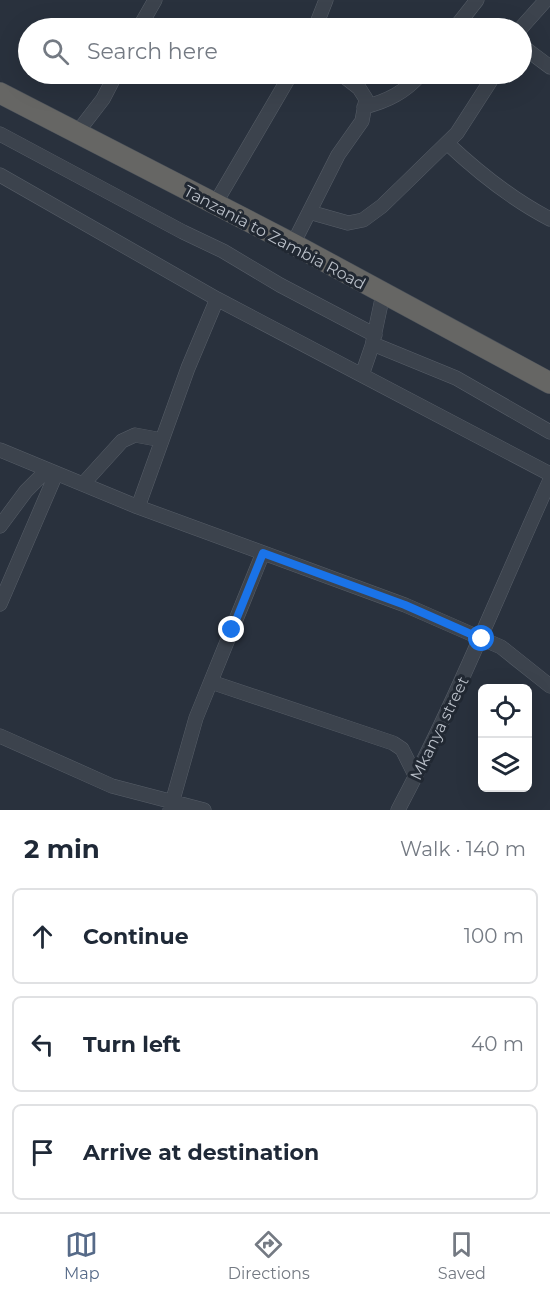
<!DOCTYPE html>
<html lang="en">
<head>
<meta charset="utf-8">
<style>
  body { margin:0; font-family:Montserrat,sans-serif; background:#f6f6f7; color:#1f2937 }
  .controls { position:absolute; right:18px; bottom:18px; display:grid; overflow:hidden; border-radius:9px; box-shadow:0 6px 24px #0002 }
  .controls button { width:54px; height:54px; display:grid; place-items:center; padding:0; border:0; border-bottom:2px solid #e0e1e3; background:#fff; color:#1f2937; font:30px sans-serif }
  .stop { position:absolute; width:18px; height:18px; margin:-14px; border:4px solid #1a73e8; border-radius:50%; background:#fff }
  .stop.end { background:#1a73e8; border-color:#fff; box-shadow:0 2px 6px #0008 }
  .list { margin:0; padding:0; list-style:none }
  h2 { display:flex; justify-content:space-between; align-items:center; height:78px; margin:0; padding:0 24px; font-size:26px }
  h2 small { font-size:20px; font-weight:400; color:#747a83 }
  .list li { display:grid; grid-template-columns:39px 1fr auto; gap:18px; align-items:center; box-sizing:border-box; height:96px; margin:0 12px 12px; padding:0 12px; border:2px solid #e0e1e3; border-radius:9px }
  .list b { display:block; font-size:22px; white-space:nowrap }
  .list em { font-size:20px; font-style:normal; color:#747a83 }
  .icon { flex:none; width:33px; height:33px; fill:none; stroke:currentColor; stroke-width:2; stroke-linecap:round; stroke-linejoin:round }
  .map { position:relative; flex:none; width:550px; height:810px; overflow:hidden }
  .search { position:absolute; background:#fff; box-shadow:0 6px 24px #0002; left:18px; right:18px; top:18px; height:66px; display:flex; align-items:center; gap:15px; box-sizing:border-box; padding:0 21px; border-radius:33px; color:#747a83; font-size:22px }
  .sheet { height:402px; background:#fff }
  nav { display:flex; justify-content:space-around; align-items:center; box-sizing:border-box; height:84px; border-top:2px solid #e0e1e3; background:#fff; font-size:16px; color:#747a83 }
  nav a { display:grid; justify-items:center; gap:3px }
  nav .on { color:#566a88 }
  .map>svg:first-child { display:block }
</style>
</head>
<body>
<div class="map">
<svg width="550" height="810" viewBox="0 0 550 810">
  <rect width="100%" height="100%" fill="#29313d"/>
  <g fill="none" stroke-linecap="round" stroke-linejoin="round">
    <defs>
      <path id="minor" d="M139,28L155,0
        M315,28L326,0
        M455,28L477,0
        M521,28L546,0
        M522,46L550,67
        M364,107C388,101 405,92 421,74
        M0,134L183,232L223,251L280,285L375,335
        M76,134L103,99L116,74
        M447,143C479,173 511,199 550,219
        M0,175L217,299L550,474
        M215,204L291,74
        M309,212L348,223L363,220L382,206L457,133L495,74
        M293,244L338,155L362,121L366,99L359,88L341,74
        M373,344L456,378L550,432
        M362,375L372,346L383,294
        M0,450L138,507L405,605L501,647L550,686
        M83,484L122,441L135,435L162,440
        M138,507L188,368L217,299
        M0,526L26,491L46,471
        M0,604L56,474
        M211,682L393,743L402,749L416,777
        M0,736L112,786L204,810
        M170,810L196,718L263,553
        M398,810C455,703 500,590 550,480"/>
      <path id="trunk" d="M0,93L293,244L550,383"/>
    </defs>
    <use href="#minor" stroke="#575e68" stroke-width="15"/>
    <use href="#trunk" stroke="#474e58" stroke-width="22"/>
    <use href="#minor" stroke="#3c434d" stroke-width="14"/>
    <use href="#trunk" stroke="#666664" stroke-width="21"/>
  </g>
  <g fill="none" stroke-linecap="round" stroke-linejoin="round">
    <path stroke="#1a73e8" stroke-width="8" d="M232,630L263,553L405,605L482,639"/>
  </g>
  <g text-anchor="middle" stroke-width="6" stroke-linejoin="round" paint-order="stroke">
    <g font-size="16" fill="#b9bfc8" stroke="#212832">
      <text transform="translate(275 237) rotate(28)" y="6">Tanzania to Zambia Road</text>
      <text transform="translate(439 728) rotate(-64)" y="6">Mkanya street</text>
    </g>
  </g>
</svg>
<div class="controls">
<button><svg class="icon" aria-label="locate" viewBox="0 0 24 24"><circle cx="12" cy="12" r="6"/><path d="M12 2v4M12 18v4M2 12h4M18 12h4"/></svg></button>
<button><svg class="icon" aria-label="layers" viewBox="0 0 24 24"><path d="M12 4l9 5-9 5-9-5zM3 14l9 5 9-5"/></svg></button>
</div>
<div class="stop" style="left:482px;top:639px"></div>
<div class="stop end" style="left:232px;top:630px"></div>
<div class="search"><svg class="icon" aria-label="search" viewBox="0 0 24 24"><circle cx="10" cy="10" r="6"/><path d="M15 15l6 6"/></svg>Search here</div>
</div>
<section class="sheet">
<h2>2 min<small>Walk · 140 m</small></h2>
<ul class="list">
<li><svg class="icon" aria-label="ahead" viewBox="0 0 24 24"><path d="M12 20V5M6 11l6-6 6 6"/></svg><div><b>Continue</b></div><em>100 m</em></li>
<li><svg class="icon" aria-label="left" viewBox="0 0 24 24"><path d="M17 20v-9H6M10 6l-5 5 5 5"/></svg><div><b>Turn left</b></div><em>40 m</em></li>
<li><svg class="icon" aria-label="arrive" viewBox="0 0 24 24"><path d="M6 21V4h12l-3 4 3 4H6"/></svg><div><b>Arrive at destination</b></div></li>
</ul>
</section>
<nav>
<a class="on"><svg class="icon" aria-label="map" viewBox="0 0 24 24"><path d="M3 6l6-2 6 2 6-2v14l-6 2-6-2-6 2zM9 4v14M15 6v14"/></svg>Map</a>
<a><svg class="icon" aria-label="directions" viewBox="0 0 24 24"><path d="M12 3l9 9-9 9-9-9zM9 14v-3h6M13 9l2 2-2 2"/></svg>Directions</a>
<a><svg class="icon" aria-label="saved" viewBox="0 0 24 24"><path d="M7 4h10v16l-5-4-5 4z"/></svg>Saved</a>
</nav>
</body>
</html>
